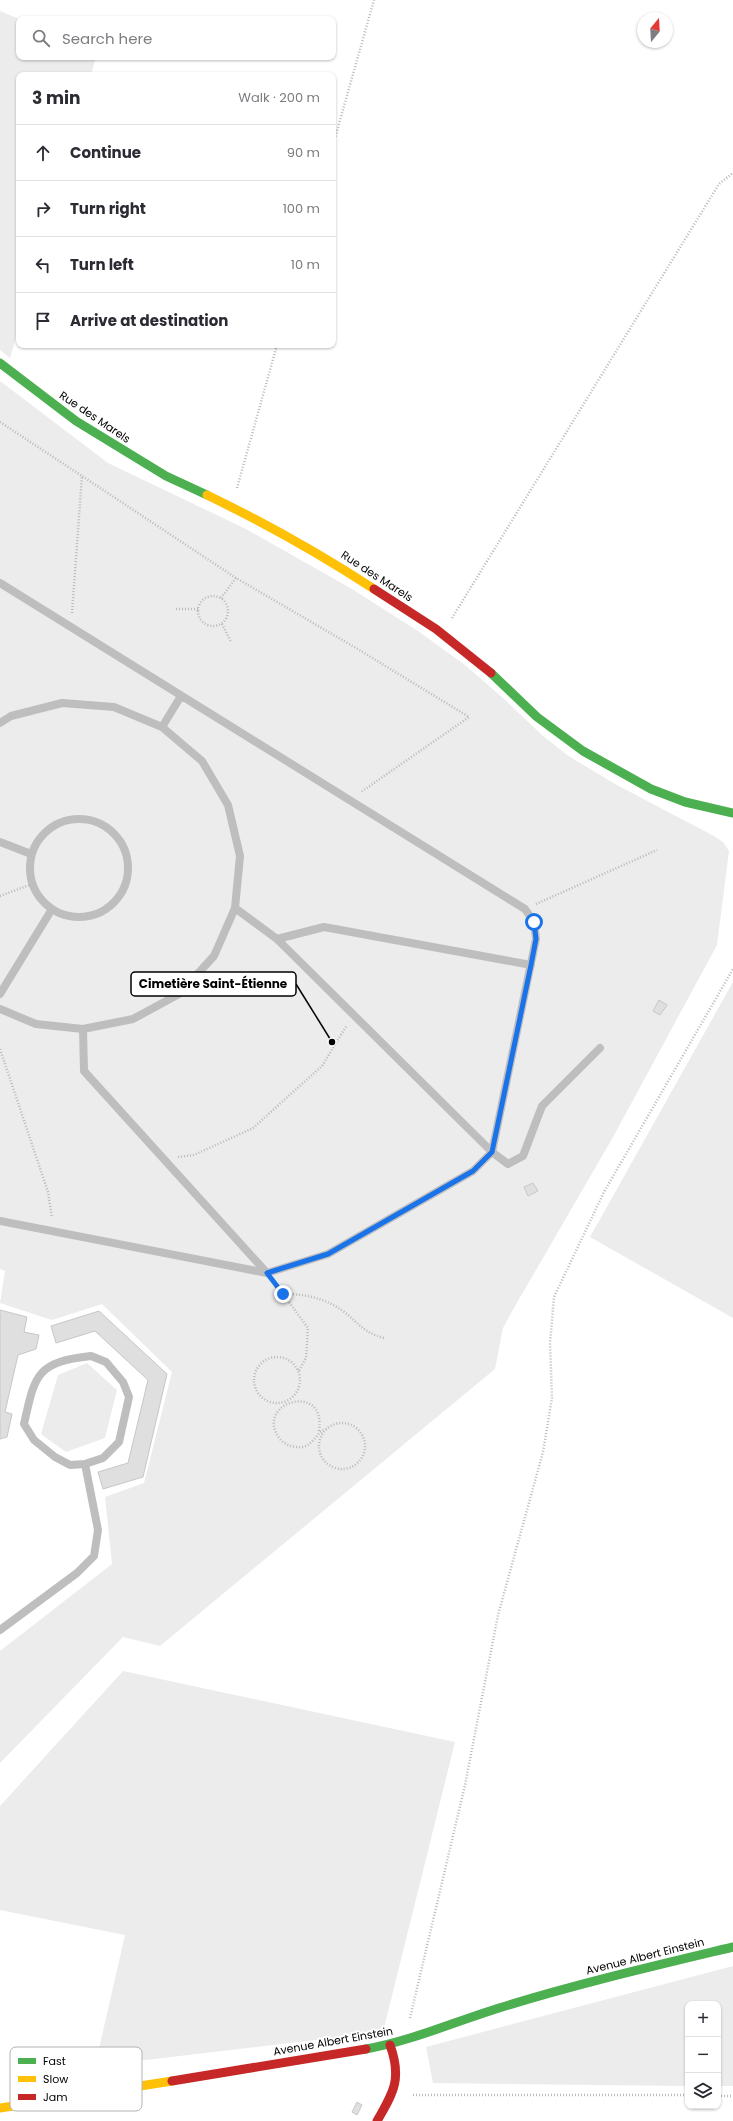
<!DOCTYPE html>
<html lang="en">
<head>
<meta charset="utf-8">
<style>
  body { margin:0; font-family:Poppins,sans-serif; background:#f7f7f7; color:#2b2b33 }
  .controls { position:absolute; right:12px; bottom:12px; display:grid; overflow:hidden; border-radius:8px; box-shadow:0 1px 3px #0004 }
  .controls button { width:36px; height:36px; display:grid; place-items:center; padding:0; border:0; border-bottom:1px solid #e1e1e2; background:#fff; color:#2b2b33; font:20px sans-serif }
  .compass { position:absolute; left:637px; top:12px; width:36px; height:36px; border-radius:50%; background:#fff; box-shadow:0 1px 3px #0004; rotate:18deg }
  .stop { position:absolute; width:12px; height:12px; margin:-9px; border:3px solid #1a73e8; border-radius:50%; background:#fff }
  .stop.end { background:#1a73e8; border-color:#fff; box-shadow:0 1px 4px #0008 }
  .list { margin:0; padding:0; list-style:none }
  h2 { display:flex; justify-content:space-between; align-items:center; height:52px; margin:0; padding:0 16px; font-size:17px }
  h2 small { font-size:13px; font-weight:400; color:#7c7c81 }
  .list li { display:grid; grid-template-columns:26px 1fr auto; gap:12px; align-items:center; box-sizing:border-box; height:56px; padding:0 16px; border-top:1px solid #e1e1e2 }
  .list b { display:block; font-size:15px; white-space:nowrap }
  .list em { font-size:13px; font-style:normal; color:#7c7c81 }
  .icon { flex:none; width:22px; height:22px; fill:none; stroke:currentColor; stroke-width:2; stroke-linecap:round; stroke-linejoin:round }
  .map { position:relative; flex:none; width:733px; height:2121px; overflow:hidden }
  .search { position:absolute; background:#fff; box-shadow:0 1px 3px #0004; left:16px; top:16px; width:320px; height:44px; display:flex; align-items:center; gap:10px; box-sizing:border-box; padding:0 14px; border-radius:8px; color:#7c7c81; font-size:15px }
  .panel { position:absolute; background:#fff; box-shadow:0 1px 3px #0004; left:16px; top:72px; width:320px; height:276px; border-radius:8px }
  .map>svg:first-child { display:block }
</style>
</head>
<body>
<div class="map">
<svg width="733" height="2121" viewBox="0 0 733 2121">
  <rect width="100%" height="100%" fill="#fff"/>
  <path fill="#ececec" d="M0,11L19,19V57H96L91,75H19V328L10,358L0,350Z
    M0,381L108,463L246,529L352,589L418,631L465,665L503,698L542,735L567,755L615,784L712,835L723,842L729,851L717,945L612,1139L511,1313L503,1328L495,1369L160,1646L123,1637L0,1763V1651L112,1564L105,1497L144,1483L172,1372L102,1304L52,1320L0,1303L5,1271L0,1269Z
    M733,982V1318L590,1237Z
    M87,1363L117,1390L105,1438L66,1452L41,1434L58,1375Z
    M123,1671L455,1742L383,2032L95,2066L125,1935L0,1910V1806Z
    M733,1966V2086H718V2004H688V2086L433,2083L426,2047Z"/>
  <path fill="#dfdfdf" stroke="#c7c7c7" d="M659,1000L667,1005L660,1015L653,1011Z
    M533,1183L538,1191L528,1196L524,1187Z
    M0,1310L27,1317L24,1332L39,1335L36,1349L18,1355L5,1412L12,1414L7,1437L0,1439Z
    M99,1311L167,1374L143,1477L103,1489L98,1472L128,1463L148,1380L95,1331L56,1343L51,1326Z
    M357,2102L362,2105L357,2115L352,2112Z"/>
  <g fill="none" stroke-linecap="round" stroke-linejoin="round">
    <path stroke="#b9b9b9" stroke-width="2.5" stroke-dasharray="1 2" stroke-linecap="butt" d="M333,145L374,0
      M0,422L82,476
      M237,488L277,345
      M198 611a15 15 0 1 1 30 0a15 15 0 1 1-30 0Z
      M221,598L236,578
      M176,609H198
      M72,613L82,476L236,578L356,648L469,717L361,792
      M452,618L719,184L733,173
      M222,624L231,642
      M0,896L32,884
      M536,904L657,850
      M0,1049L48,1192L52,1218
      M178,1157L194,1155L253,1128L322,1066L347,1025
      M275,1283L308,1328L306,1358L298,1372
      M284,1294C305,1294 325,1298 343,1311C359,1323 362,1332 384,1338
      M254 1380a23 23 0 1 1 46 0a23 23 0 1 1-46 0Z
      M319 1446a23 23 0 1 1 46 0a23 23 0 1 1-46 0Z
      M319,1431C327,1380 252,1403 280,1439C285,1445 294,1448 302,1447C314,1445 316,1432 326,1429
      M410,2018L465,1785L498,1615L543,1452L552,1398L550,1343L554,1297L604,1192L733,969
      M413,2095H688
      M718,2096H733"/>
    <path stroke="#bebebe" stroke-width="8" d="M0,583L525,909L534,922L536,939L492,1152L473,1171L328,1254L267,1273L0,1221
      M0,723L11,716L62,703L114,707L162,727L202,761L228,805L240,856L235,908L214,956L179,994L133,1019L83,1029L36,1024L0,1009
      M162,727L181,696
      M30 868a49 49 0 1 1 98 0a49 49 0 1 1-98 0Z
      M0,842L31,854
      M235,908L277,939L492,1152L508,1164L523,1156L542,1106L600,1048
      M277,939L324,927L531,965
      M0,994L52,909
      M83,1029L84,1071L267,1273
      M91,1356L106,1362L123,1382L129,1397L119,1442L103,1458L85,1464L70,1465L55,1457L34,1440L24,1424C35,1375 36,1362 91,1356Z
      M0,1630L77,1573L94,1556L98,1530L85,1464"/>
    <path stroke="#4caf50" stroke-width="9" d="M0,363L76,421L166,476L207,495
      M491,673L537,717L583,751L651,789L685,802L733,813
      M366,2049C411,2041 454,2022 499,2008C576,1984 654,1966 733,1947"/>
    <path stroke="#ffc107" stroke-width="9" d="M207,495C265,523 320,554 374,589
      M0,2108L172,2081"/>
    <path stroke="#c62828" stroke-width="9" d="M374,589L436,629L491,673
      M172,2081L366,2049
      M377,2121C394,2092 402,2078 390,2045"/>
  </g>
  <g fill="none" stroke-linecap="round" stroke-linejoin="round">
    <path stroke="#1a73e8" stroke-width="5" d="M283,1294L267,1273L328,1254L473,1171L492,1152L531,965L536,939L534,922"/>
  </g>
  <g text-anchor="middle" stroke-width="4" stroke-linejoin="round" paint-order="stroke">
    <g font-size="11" fill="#000" stroke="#fff">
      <text transform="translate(95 417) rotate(34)" y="4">Rue des Marels</text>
      <text transform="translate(377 576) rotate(33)" y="4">Rue des Marels</text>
      <text transform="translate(645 1956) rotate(-14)" y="4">Avenue Albert Einstein</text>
      <text transform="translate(333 2041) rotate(-10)" y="4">Avenue Albert Einstein</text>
    </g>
  </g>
  <rect x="10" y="2047" width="132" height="64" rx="6" fill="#fff" stroke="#b2b2b2" stroke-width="1"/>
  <rect x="18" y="2058" width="18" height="6" fill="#4caf50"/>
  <rect x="18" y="2076" width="18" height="6" fill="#ffc107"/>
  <rect x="18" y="2094" width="18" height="6" fill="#c62828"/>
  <g font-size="11" fill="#000">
    <text x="43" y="2065">Fast</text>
    <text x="43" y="2083">Slow</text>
    <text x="43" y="2101">Jam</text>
  </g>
  <path fill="none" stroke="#000" stroke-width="1.5" d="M332 1042L296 984"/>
  <circle fill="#000" stroke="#fff" stroke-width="1.5" cx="332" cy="1042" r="4"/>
  <rect fill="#fff" stroke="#000" stroke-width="1.5" x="131" y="972" width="165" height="24" rx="4"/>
  <g font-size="12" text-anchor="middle" font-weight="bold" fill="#000">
    <text x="213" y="988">Cimetière Saint-Étienne</text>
  </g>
</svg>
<div class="controls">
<button>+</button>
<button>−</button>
<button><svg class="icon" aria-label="layers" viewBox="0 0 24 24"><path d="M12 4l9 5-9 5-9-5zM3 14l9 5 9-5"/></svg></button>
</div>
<svg class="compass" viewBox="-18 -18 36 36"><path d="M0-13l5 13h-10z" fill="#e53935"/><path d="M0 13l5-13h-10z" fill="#7c7c81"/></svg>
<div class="stop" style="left:534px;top:922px"></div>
<div class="stop end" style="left:283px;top:1294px"></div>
<div class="search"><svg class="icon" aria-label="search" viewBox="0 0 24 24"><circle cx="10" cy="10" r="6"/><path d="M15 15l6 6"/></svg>Search here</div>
<section class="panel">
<h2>3 min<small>Walk · 200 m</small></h2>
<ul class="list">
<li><svg class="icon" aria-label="ahead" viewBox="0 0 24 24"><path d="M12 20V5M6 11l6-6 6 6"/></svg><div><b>Continue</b></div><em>90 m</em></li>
<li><svg class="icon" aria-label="right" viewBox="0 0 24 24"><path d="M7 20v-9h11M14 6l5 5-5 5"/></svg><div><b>Turn right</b></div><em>100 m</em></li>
<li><svg class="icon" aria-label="left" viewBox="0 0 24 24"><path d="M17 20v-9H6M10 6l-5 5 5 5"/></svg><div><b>Turn left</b></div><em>10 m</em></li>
<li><svg class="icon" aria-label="arrive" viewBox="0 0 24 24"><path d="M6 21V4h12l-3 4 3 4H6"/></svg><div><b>Arrive at destination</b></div></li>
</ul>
</section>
</div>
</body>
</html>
